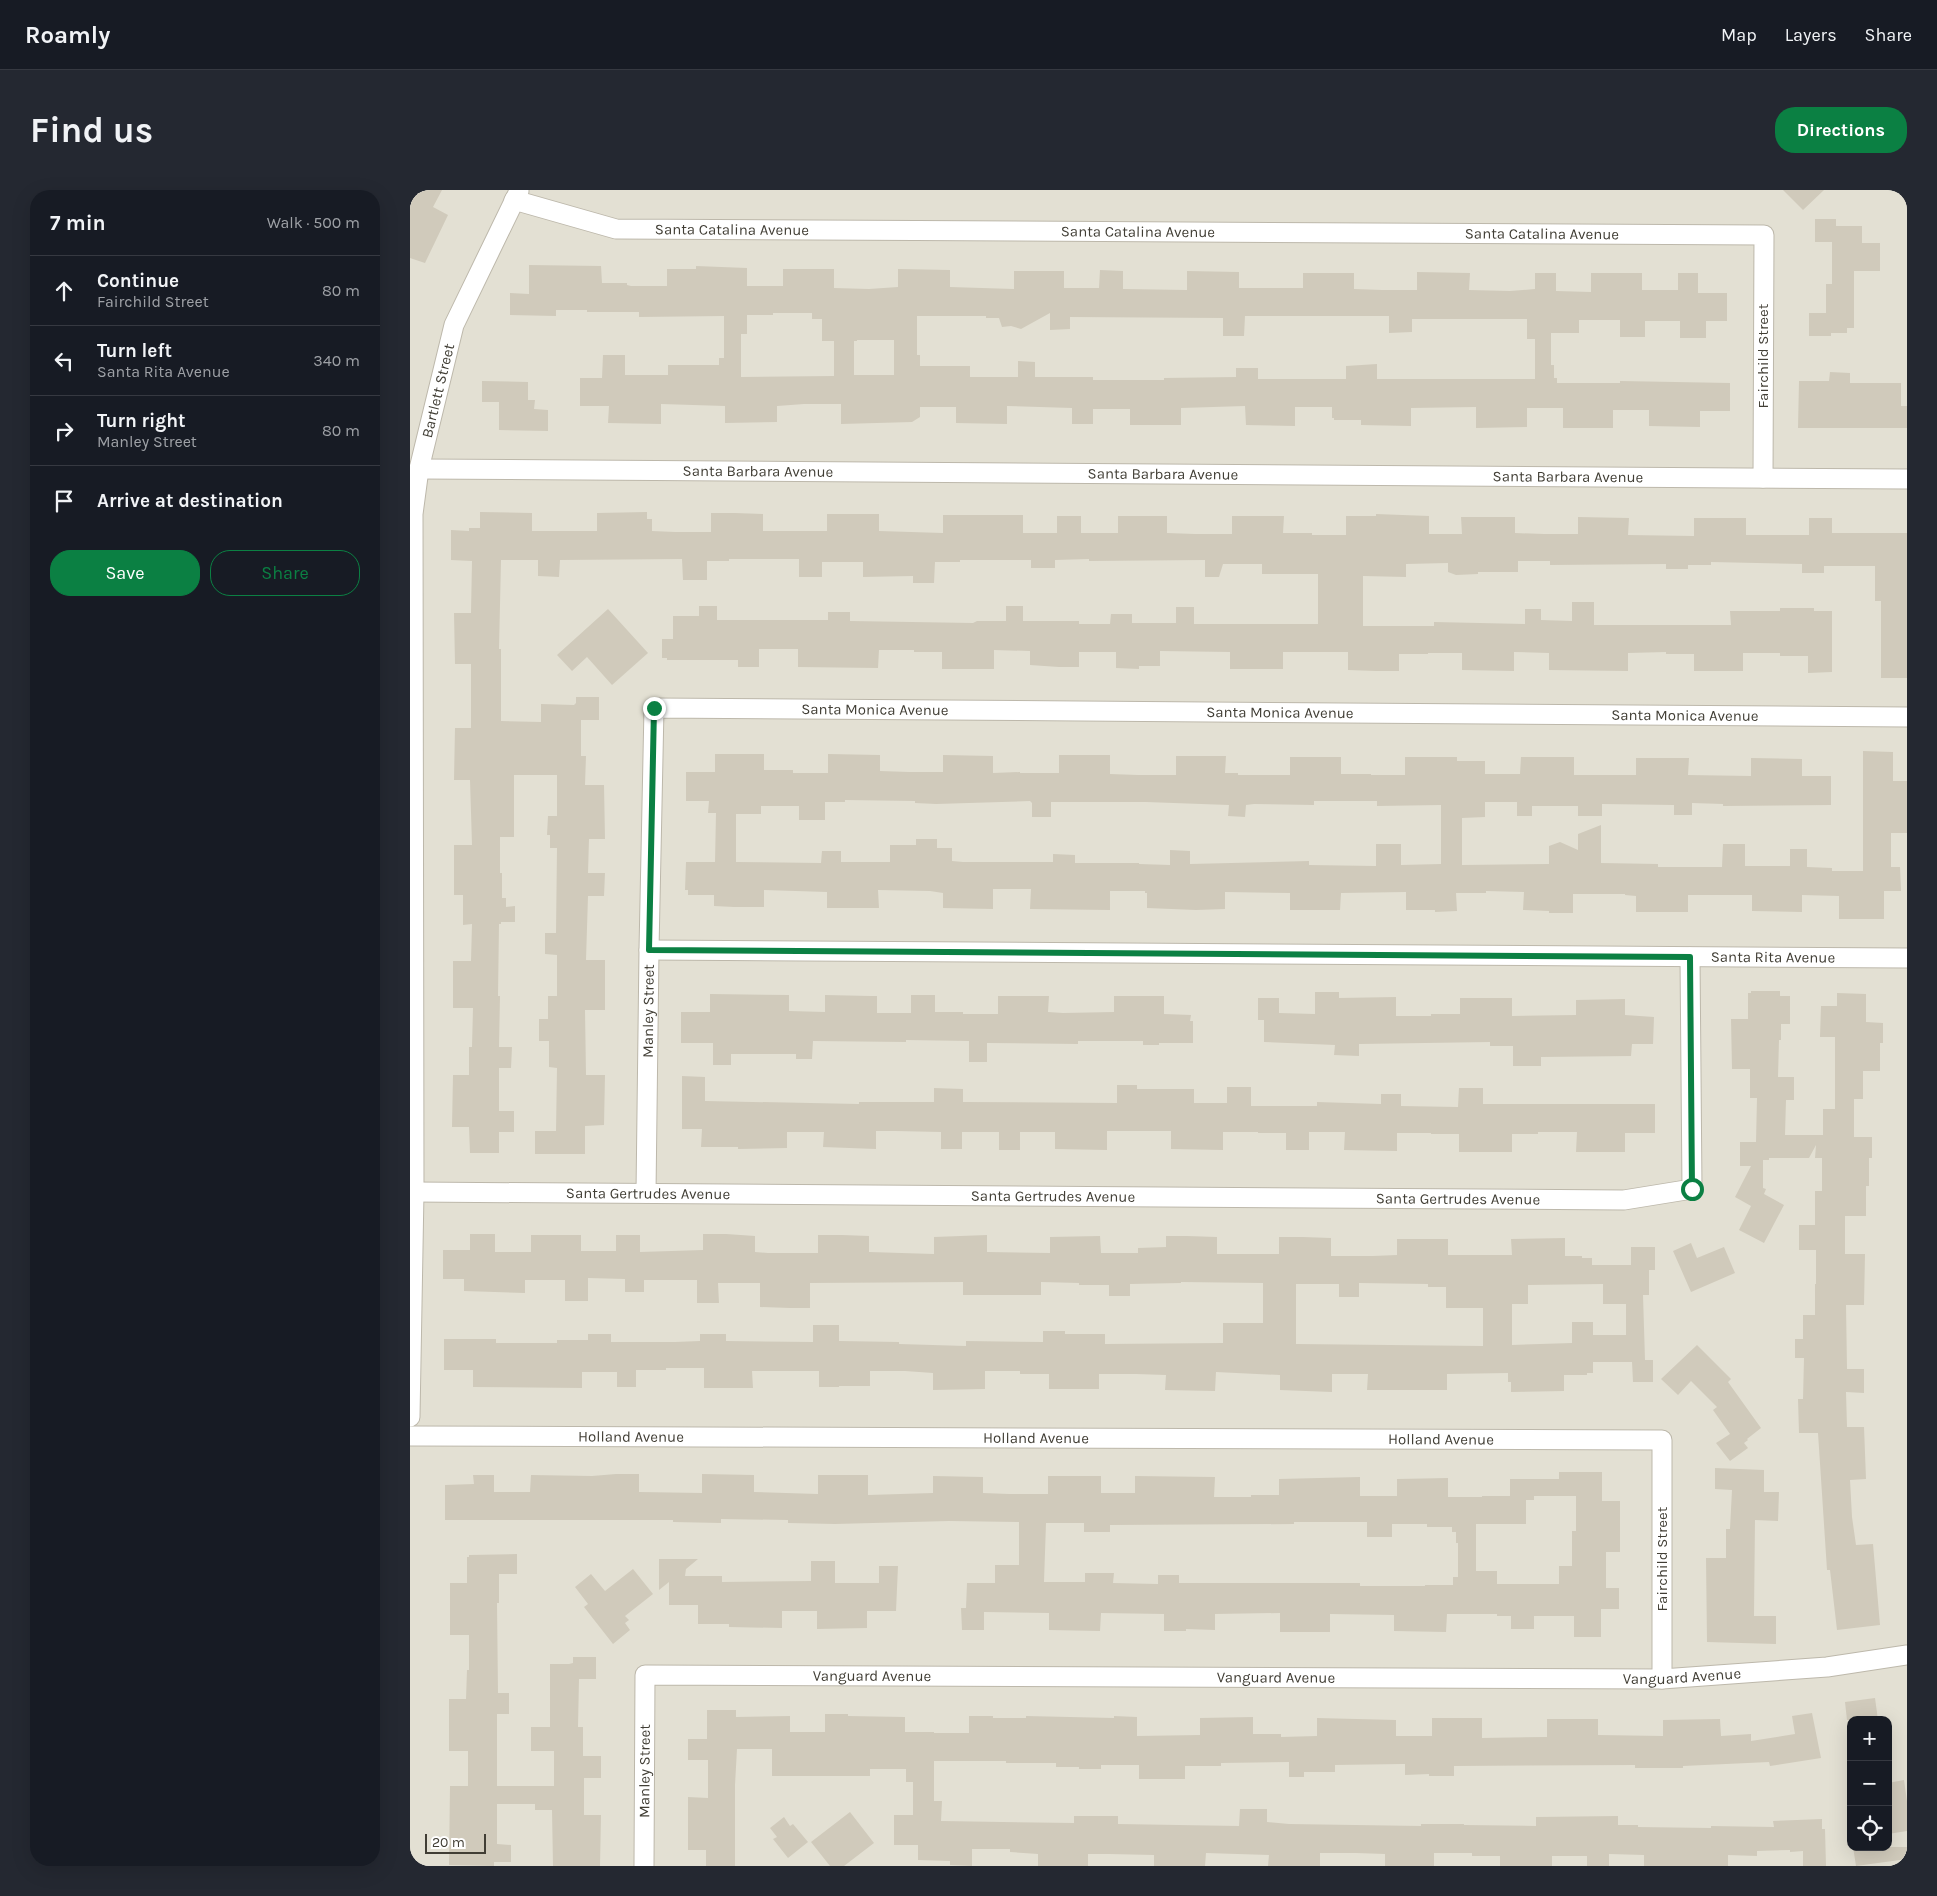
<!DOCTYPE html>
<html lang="en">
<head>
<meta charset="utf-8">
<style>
  body { margin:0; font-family:Karla,sans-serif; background:#242831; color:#f1f3f6 }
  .controls { position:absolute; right:15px; bottom:15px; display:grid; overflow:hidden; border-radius:10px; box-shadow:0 5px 20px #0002 }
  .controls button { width:45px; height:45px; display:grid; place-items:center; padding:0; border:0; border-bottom:1px solid #363941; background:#171b24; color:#f1f3f6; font:25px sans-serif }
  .scale { position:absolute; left:15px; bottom:12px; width:61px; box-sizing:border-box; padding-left:5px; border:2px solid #413e35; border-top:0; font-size:14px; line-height:18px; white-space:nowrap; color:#413e35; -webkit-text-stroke:4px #fff; paint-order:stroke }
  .stop { position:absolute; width:15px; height:15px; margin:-11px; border:4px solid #0b8043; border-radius:50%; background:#fff }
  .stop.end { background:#0b8043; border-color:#fff; box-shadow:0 1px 5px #0008 }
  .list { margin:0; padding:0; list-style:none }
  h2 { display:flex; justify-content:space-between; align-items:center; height:65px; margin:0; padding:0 20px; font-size:21px }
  h2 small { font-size:16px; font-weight:400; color:#9ea1a6 }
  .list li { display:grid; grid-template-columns:32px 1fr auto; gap:15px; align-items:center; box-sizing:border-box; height:70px; padding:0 20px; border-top:1px solid #363941 }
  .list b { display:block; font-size:19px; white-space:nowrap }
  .list p { margin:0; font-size:16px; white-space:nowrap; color:#9ea1a6 }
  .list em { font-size:16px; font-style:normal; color:#9ea1a6 }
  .actions { display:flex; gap:10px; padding:15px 20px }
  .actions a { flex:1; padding:11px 0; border:1px solid #0b8043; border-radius:20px; text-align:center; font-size:18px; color:#0b8043 }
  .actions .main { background:#0b8043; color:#fff }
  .icon { flex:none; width:28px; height:28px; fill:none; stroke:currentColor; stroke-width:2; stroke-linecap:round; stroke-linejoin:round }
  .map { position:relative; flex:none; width:1497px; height:1676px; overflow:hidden; border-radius:20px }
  header { display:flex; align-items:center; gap:30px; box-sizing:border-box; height:70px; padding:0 25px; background:#171b24; border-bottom:1px solid #363941 }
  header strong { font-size:24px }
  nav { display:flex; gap:28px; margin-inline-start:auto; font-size:18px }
  .intro { display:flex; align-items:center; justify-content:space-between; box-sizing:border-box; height:120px; padding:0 30px }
  h1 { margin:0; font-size:35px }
  .button { padding:12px 22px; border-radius:20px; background:#0b8043; color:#fff; font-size:18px; font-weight:700 }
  main { display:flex; gap:30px; padding:0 30px }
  aside { flex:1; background:#171b24; border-radius:20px; box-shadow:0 5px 20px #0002 }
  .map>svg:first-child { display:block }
</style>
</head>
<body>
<header>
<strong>Roamly</strong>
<nav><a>Map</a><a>Layers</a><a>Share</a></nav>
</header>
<div class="intro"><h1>Find us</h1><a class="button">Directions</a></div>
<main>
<aside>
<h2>7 min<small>Walk · 500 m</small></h2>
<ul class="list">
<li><svg class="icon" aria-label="ahead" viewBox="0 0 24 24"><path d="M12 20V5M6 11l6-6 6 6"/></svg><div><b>Continue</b><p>Fairchild Street</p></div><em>80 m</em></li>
<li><svg class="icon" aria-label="left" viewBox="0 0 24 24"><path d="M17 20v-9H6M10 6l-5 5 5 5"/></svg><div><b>Turn left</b><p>Santa Rita Avenue</p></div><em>340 m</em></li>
<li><svg class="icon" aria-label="right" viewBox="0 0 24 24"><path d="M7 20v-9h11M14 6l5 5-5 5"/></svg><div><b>Turn right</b><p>Manley Street</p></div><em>80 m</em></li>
<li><svg class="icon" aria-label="arrive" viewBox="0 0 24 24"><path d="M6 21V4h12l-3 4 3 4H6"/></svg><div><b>Arrive at destination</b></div></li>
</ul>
<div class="actions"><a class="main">Save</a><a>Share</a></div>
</aside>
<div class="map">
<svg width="1497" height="1676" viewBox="0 0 1497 1676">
  <rect width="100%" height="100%" fill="#f0ede4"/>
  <path fill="#e3e0d3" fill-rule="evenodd" d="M0,0H1497V1676H0ZM1441,1530H1478V1657H1441Z"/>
  <path fill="#d0cabb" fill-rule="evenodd" d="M0,0H32L23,17L38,25L15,73L0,68Z
    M1373,0H1414L1393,20Z
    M1405,29H1426V36H1452V53H1470V81H1444V138H1437V143H1421V146H1399V123H1416V94H1422V52H1405Z
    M119,75L191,76L192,93H217V95L221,96H257V79H286V76L337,78V96H373V79H424V98L459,99L488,97V79L540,80V97L604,99V81H654V98H689L690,80L713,81V99L777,100V81L829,82V98H893V83H944V99L972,100H1007V82L1060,83L1059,100L1100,101L1125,99V83H1146V101L1181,102V83H1232V100H1268V83H1288V103H1317V131H1296V148H1270V131H1235V147H1210V130H1169V143H1141V175H1144V188H1147V193H1210V191L1320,193V221H1290V237L1239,236V220H1203V238H1153V218H1117V237L1066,238V217L1001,218V236L951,235V230H924V228H922V217H885V236L836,235L835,216L771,218V235H720V219H683V234H662V218L597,216V234L546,233V217H510V227L502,232L431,234V214H394L367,216V232L315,233V216L251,214V234L198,233L199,216H170V188H192L193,165H215V185H258V175H309V168H314V126L229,127V122H177V120H146V126L100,125V103L119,104ZM363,123H402V129H412V151H424V186L331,187V144H337V125H363ZM640,123V140L660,139V127L813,128V146H834L835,126H979V143L1002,142V129H1117V149H1125V189H967V174L936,176V189H848V178H826V187L754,188V190H683V187H625V172L608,171V187H560V176H510V165H507V126H576V128H589L592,137L601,136L611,139ZM447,150H484V185H444V151H447Z
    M1420,182L1440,183V193H1491V216H1497V238H1388L1389,191H1419Z
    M72,191L118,192V210H125L124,219L138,220V241L89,240V212H72Z
    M70,322L122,323V341H187V323L237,322V329H242V341L265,342H301V323H325L353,324V341H417V324H469V341L533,343V325H613V343H647V326H671V343H708V326H757V343L785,344H822V326H874L873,343H902V345H936V326H966V324L1019,326V344H1052L1051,327H1105V343L1134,344H1168V327L1219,328L1218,345L1284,346V328H1336V345H1399V328H1422V343H1497V488H1471V411H1465V376H1414V383H1392V374L1301,372V375H1278V379H1256V374L1140,375V371H1108V382H1068V384L1046,385L1038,382V373L996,374V387L953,386V436H1024V432L1115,434V419H1131V430L1162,431V412H1184V435H1321L1320,421H1370V418H1404V421H1422V482L1398,483V466H1370V463H1333V481H1284V464H1256V462L1218,463V481L1139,480V463L1104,462V481L1052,480V463H1018V464H989V481H966L938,480V462H873V479H820V462L750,461V476H729V479L706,478V462H669V477H649L620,475V461L584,460V479H532V462H504V460H469L468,478L388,477V459H349V477H328V470H257V468H252V449H263V426H289V416H307V430H418V422H440V431L563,433L567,431H596V416H613V431H669V434H700L701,424H722V433H766V417H784V434H908V384H852V374H813L809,387H795V370L679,371V369L645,370V378H621V370H550V372H525L524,393H503V386L453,387V372H412V387H389V369H319V371H297V390H273L272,369L150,370L149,387L128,386V370H91L89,459H91V531L131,532V514L164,515L166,513V507H189V530H171V566H176L175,595H194L195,649H179L178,683H195L194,706H178L176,770H195V820H175L176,885H195L194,935L175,936V964H125V941H146L147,878L139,877V851H129V829H138V806H147V765L135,764V743H146L147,658H140V645H137L138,626H147V585H104V647H90V683H92V708H96V717L105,716V732H91V734H89L88,806H90L89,857H102L101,878H89V921H104V942H89V963H60L59,937H42L43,885H59V857H62L63,818H43V771H61L62,734L53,735V705H44V655H62L60,590H44L45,538H61V474H45L44,423H61L62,371L41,370V340L59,341V338H70Z
    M198,419L238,463L202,495L177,467L162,481L147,465Z
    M1453,561L1483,562V591H1497V643H1481V677H1490L1491,701H1474V729H1429V706L1392,705V722L1342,721V705H1278V722H1226V706L1215,705V704H1163V723H1139V721L1113,720L1114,702L1076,701V703H1046L1047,721L1025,722V720H996V702L931,703L930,720H880V703L815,702V719L786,720L737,718V703H735V701H700V720L620,719L621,699H583V719L533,718V703L520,701L468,700L469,718H417V702L354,700V717H324L304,716V705H278V700H275L276,672H305L306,623H298L299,611H276V582H305V564H354V580H383V583H418V564L470,565V581L499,582H533V565L583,566V583L610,582V583H649V565H700V584L728,585H766V566H816L815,583H828V585H880V567H931V584H961V585H995V567H1047V571H1075V584H1110L1111,567H1164V585H1226V568H1279L1278,585L1341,586V568L1392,569V586H1421V615L1313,616V614L1282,613V625H1264V615L1192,614V626H1168V616H1122V626H1107V612H1075V627L1052,628V675L1139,674V656L1150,652L1168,660V644L1191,635V673L1248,674V677H1312L1313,654H1335V676H1380V659H1397V677L1422,678V681H1453ZM435,610L505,611V613L526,614L620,611L622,613V627H641V612H736L819,615L818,626L835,627L836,615L844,614L904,615V611H967V616L1031,615V674L991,675V654H966V676L899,675V671L780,674V661L760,660V675L729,674V673H665V665L643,664V672H553L542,671V658H527V649H506V655H480V672H431V661H412L411,673L326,672V624H351V616H389V630H415V612H435Z
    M1341,801H1370V806H1380V834H1371V850H1369L1368,887H1384V910H1376L1375,945H1413V919H1425V847H1410L1411,816H1427V803L1456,804V832L1473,833V853H1470V881H1453V909H1444V947H1462V968H1459V996H1456V1026H1435V1064H1455L1454,1115H1436L1437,1179H1454V1203L1436,1202L1437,1237H1454L1456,1289L1440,1290L1442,1327L1446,1355L1463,1354L1470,1435L1427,1440L1420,1380H1417L1408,1243H1389L1388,1209H1393L1394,1168H1385V1149H1393V1125H1405V1094H1406V1060H1389V1035H1405V1001H1412V968H1405L1406,955L1399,968H1359V970H1353V998L1356,999L1354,1004L1374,1015L1354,1053L1329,1040L1341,1016L1325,1007L1341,976H1330V952H1346L1347,908H1340V879H1322L1321,829H1338V803H1341Z
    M905,802H929V808L986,807V826H1021V824H1050V808H1102V826L1166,825V810L1215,809V825L1244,827L1243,854H1222L1221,866L1131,867V876H1103V856H1080V852L949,854V866L924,865L925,855L854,852V830H848V808H869V823L905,824Z
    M300,804L379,805V821L415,822V805L461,806H467V823H501V805H525V822H553V824H588V806H639L638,822L653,823L704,822V806H754V824L781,825L780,831H783V853H749V855H733V851H668V854L577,853V872H559V851L496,850V852L403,851L402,869H386V864H321V875H303V853H271V822H300Z
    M272,886L295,887V911L449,914V912H524V898L553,899V912L707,913V895H727V899H784V913H817V897H841V916H907V912L971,914V904H991V916L1048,917L1049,898H1073V914H1245V943H1215V962H1166L1167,942H1128V944H1102V962H1049V944H1021V943H987V961L934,960L935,942H899V960H876V943H848V942H813V960L761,959V941H697V960L645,959V942H610V960H589V942H552V959H531V942L485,941H466V959L413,957L414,942H377V958L328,959V957H291L292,939H272Z
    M60,1044H85V1062H121V1045H171V1061H206V1045H230V1062L293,1060V1044H316L345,1046V1062L358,1063H408V1045H432L459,1046V1062L524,1064V1047L577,1045V1062L640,1063V1047L690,1046L691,1063H728V1058L756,1057V1046H777L807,1047V1064H869V1047H893L921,1048V1066H963L987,1065V1049H1038V1065H1102L1101,1049L1155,1048V1066H1172V1068H1182V1075H1221V1057H1245V1080H1239V1105H1233L1235,1170H1243V1192H1223L1222,1172H1183V1183H1177V1185H1154V1201L1101,1202V1192H1098V1183L1037,1184V1200H957L958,1184H922V1202L870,1200V1185L806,1182L805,1201L755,1200L756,1185L726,1184H689V1199H639V1184H610V1181H575V1199L523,1200V1183L495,1181H460V1196H429V1197H409V1181H342L343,1198H294V1178H256V1180H226V1197H207V1182H172V1198L63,1197V1180H34V1149H86V1153H147V1150H178V1144H201V1152H265L290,1151V1144H316V1151L403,1152V1135H429V1151L489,1152V1154L556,1156V1151L633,1152V1141H655V1144H695V1154L813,1153V1133H853V1093L771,1092V1093L720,1094V1106H699V1095H669V1093L631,1092V1105H553V1092L400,1093V1118H380L350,1117V1093H308L309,1113H287V1090H234V1102H215V1089L178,1088V1111H155V1090H115V1103L54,1101V1089H33V1060H60ZM949,1093L1018,1094V1097H1036V1118H1073V1156L886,1154V1094H929V1107H949ZM1193,1094V1114H1216V1145H1183V1132H1162V1153L1102,1155V1114H1118V1095Z
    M1281,1053L1287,1068L1314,1057L1325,1083L1281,1102L1263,1061Z
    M1287,1155L1321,1189L1318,1192L1351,1238L1337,1249L1338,1250L1334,1253L1338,1258L1320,1271L1306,1253L1320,1244L1303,1220L1307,1217L1281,1191L1268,1205L1251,1189Z
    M1305,1278L1354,1280V1302H1369L1368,1331L1345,1330L1344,1426H1366V1454L1297,1452L1296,1368H1316V1339H1320L1322,1300L1305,1299Z
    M1149,1282H1192V1311H1210V1362H1196V1398H1209V1419H1191V1447H1164V1426H1124V1439H1101V1426H1087V1424H1037L1036,1442L984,1441V1425L920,1424V1442H870V1423L805,1424V1440L776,1439V1441H754V1424L691,1423L690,1441L639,1440V1423L574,1422V1440H552L551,1418H556L557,1393H585V1375H609V1332L539,1331L425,1334L378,1333V1330L311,1329V1333L263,1332V1330H35V1295L64,1294L63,1285H84V1302H120L121,1285L182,1286L206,1284H229V1302L292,1303V1284L344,1285V1302L408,1304V1285H458V1305L523,1303V1286L573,1287V1303L599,1304H638V1286H691V1303H725V1286L805,1287L804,1307H841V1305H869V1289L950,1287V1306H987V1289L1038,1288V1307H1072V1306H1100V1289H1149ZM1124,1306H1166V1341H1162V1376H1149V1394H1087V1381H1066V1334H1116V1310H1124ZM884,1332H957V1347H982V1334H1017V1337H1042V1342H1046V1353H1048V1387H1043V1395H1015V1396H950V1393H769V1385H748V1394L703,1393L704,1383H675V1392H634L636,1333H674V1342H700V1335L884,1334Z
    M107,1364V1384H89V1413H87L88,1503H99V1524H87V1596H144V1561H121V1537H140V1474H159L163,1473V1467H186V1489H169L168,1537H173V1566H191V1588H174V1625H191L190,1676H143L142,1620H125V1614H87V1654L101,1655V1672H84V1676L39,1675L40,1596H58V1561H39V1509H56L57,1480H59V1445H40V1393H57V1367H59V1365Z
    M249,1369H288L276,1379L275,1386H312V1392L401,1391V1371H425V1393H469V1376H488L486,1421H457V1438L407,1439V1421H372V1438L319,1437V1434H288V1415H259V1392L249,1400Z
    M223,1379L243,1404L215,1426L219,1430L215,1433L220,1440L203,1454L174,1417L178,1414L165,1397L181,1384L195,1401Z
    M1465,1508L1468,1530H1437L1435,1512Z
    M297,1520H326V1527L380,1526V1542H415V1524H438V1526L495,1527V1542H524V1543H559V1526H583V1528H616V1526L704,1528V1526L727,1527V1546L790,1545V1528L843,1527V1544H871V1547L907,1546V1528L986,1530V1546H1022V1528H1072V1548L1137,1547V1529H1188V1545L1253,1546V1530L1310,1529L1311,1546L1341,1544V1551L1385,1544L1382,1526L1402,1523L1411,1568L1360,1576L1359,1572L1273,1576V1578H1225V1575L1044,1576V1586H1019V1584L995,1585V1574H993L925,1575V1582H894V1587H879V1572L811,1573V1576H775V1589H729V1575H691V1579H669V1577H646V1573H596V1571H524V1611H532L531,1631L664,1633V1626H708V1634L829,1636L830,1619H857V1632L879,1634L1011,1636V1634H1054V1635L1126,1636V1627L1208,1626V1635H1228V1637L1301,1638V1636L1364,1637L1363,1631L1412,1629V1639H1415L1416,1676H1393V1661L1380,1662V1660L1347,1661V1666L1318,1665V1676H1234V1665L1199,1664V1676H1177V1666H1142V1676H1090V1666H1062V1663H1024V1676H975V1664L946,1663H910V1676H858L859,1665L796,1663L795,1676H744V1665L699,1664H678V1676H628V1664L600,1662V1659H562V1676L540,1675V1671L508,1670V1655H484V1625H503V1592H496V1579H460V1586H362V1559H327L325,1595V1676H296V1660H278V1607L298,1608V1570H278V1549H297Z
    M1494,1590L1497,1611V1641L1478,1644V1593Z
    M440,1622L464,1653L434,1676H420L401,1652Z
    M374,1627L380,1636L383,1634L398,1652L378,1668L363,1649L367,1647L360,1638Z
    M1443,1657H1497V1669L1446,1676Z"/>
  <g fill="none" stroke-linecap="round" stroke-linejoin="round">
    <defs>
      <g id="street">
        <path id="s1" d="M104,10L206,39L1354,45L1353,288"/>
        <path id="s2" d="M9,279L1497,289"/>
        <path id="s3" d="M239,760L1497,768"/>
        <path id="s4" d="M4,1002L1214,1010L1282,999L1280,767"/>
        <path id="s5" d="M236,1003L239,760L244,518L1497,527"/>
        <path id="s6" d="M0,1227L4,1002L3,324L9,279L44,135L109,1"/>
        <path id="s7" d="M0,1246L1252,1250V1489"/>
        <path id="s8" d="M234,1676L235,1485L1252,1489L1417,1477L1497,1465"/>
      </g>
    </defs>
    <use href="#street" stroke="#bdb8ab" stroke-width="21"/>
    <use href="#street" stroke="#fff" stroke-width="19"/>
  </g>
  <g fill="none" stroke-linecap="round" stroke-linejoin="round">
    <path stroke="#0b8043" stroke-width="6" d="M244,518L239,760L1280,767L1282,999"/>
  </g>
  <g text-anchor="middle" stroke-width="4" stroke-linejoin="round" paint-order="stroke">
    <g font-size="15" fill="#413e35" stroke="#fff">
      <text dy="5" stroke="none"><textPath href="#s1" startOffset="222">Santa Catalina Avenue</textPath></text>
      <text dy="5" stroke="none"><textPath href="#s1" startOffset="628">Santa Catalina Avenue</textPath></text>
      <text dy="5" stroke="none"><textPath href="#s1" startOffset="1032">Santa Catalina Avenue</textPath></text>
      <text transform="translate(1353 166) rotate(-90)" y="5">Fairchild Street</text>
      <text dy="5" stroke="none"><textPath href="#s6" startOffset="1029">Bartlett Street</textPath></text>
      <text dy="5" stroke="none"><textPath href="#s2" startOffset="339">Santa Barbara Avenue</textPath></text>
      <text dy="5" stroke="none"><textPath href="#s2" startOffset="744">Santa Barbara Avenue</textPath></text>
      <text dy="5" stroke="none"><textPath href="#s2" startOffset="1149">Santa Barbara Avenue</textPath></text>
      <text dy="5" stroke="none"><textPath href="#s5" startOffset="706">Santa Monica Avenue</textPath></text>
      <text dy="5" stroke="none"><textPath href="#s5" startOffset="1111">Santa Monica Avenue</textPath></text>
      <text dy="5" stroke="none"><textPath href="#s5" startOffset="1516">Santa Monica Avenue</textPath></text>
      <text dy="5" stroke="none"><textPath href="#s3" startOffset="1124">Santa Rita Avenue</textPath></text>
      <text dy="5" stroke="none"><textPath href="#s5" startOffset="182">Manley Street</textPath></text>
      <text dy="5" stroke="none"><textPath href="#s4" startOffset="234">Santa Gertrudes Avenue</textPath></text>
      <text dy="5" stroke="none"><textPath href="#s4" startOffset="639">Santa Gertrudes Avenue</textPath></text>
      <text dy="5" stroke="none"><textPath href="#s4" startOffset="1044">Santa Gertrudes Avenue</textPath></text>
      <text dy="5" stroke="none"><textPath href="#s7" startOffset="221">Holland Avenue</textPath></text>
      <text dy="5" stroke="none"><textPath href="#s7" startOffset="626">Holland Avenue</textPath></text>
      <text dy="5" stroke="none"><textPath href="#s7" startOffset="1031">Holland Avenue</textPath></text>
      <text transform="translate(1252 1369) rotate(-90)" y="5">Fairchild Street</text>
      <text dy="5" stroke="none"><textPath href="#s8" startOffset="1228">Vanguard Avenue</textPath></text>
      <text dy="5" stroke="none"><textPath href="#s8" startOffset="418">Vanguard Avenue</textPath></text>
      <text dy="5" stroke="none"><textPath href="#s8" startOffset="822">Vanguard Avenue</textPath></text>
      <text dy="5" stroke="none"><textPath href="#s8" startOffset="95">Manley Street</textPath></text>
    </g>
  </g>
</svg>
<div class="controls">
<button>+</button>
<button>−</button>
<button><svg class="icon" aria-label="locate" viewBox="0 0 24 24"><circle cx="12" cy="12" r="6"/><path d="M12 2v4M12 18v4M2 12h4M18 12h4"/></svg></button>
</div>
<div class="scale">20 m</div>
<div class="stop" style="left:1282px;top:999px"></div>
<div class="stop end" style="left:244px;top:518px"></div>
</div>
</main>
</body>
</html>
